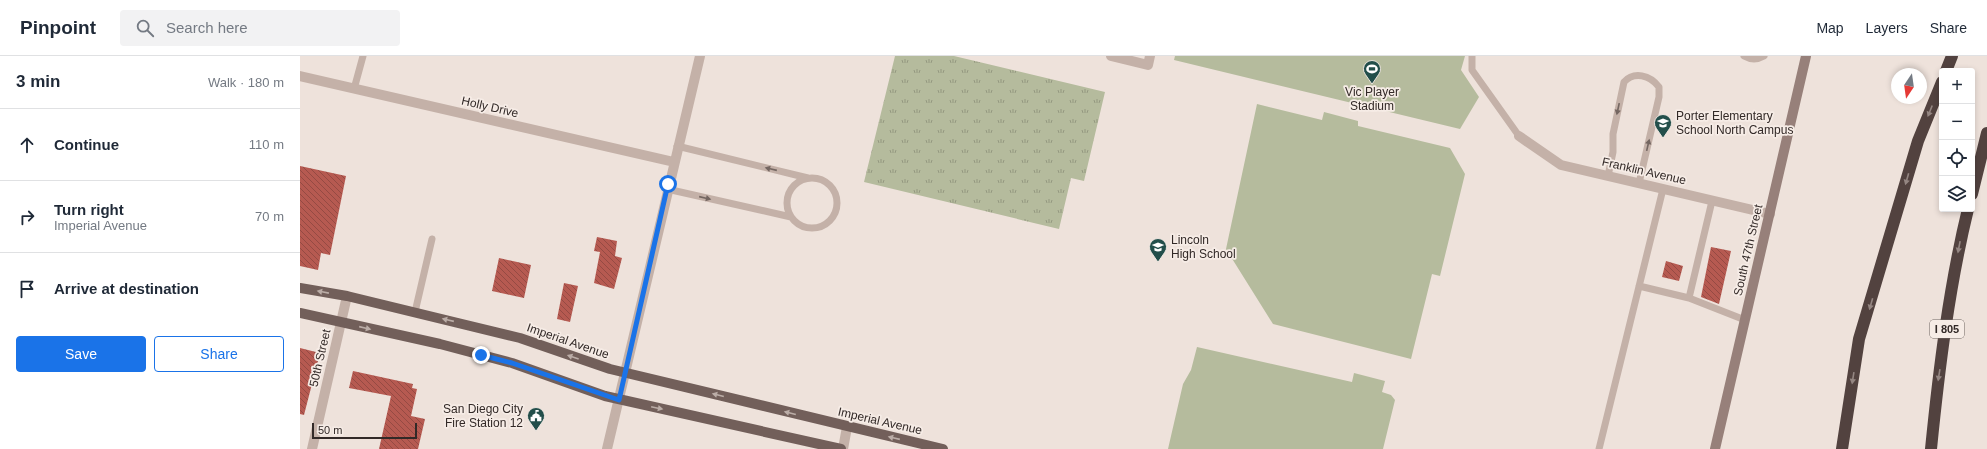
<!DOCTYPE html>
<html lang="en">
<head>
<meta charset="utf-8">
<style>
  body { margin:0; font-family:Helvetica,sans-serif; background:#f2f2f3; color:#1f2937 }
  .controls { position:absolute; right:12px; top:12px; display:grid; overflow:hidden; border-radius:4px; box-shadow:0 2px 6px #0003 }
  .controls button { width:36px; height:36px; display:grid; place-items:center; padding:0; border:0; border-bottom:1px solid #e0e1e3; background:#fff; color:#1f2937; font:20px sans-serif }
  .compass { position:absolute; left:1591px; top:12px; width:36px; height:36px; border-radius:50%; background:#fff; box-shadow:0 2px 6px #0003; rotate:193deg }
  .scale { position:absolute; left:12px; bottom:10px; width:105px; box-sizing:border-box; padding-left:4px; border:2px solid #322927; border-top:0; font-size:11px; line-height:14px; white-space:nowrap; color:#322927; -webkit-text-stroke:3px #f6ece6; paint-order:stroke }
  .stop { position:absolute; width:12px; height:12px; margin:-9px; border:3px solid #1a73e8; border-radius:50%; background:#fff }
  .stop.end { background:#1a73e8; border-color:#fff; box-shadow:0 1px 4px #0008 }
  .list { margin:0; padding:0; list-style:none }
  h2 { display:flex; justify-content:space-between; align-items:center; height:52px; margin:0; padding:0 16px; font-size:17px }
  h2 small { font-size:13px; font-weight:400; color:#747a83 }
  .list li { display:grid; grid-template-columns:26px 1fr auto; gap:12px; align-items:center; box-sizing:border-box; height:72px; padding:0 16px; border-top:1px solid #e0e1e3 }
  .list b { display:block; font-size:15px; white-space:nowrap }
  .list p { margin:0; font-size:13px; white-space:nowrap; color:#747a83 }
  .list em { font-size:13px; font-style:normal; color:#747a83 }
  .actions { display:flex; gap:8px; padding:12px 16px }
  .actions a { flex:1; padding:9px 0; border:1px solid #1a73e8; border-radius:4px; text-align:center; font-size:14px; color:#1a73e8 }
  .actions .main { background:#1a73e8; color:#fff }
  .icon { flex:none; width:22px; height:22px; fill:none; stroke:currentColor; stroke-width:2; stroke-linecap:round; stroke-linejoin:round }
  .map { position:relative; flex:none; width:1687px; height:393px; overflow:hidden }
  header { display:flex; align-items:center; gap:24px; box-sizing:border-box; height:56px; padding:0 20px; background:#fff; border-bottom:1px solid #e0e1e3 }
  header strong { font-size:19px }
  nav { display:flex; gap:22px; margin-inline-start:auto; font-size:14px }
  .search { width:280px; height:36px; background:#f2f2f3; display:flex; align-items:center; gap:10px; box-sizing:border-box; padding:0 14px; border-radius:4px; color:#747a83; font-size:15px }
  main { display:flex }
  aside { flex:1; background:#fff }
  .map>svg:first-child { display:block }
</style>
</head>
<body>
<header>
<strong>Pinpoint</strong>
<div class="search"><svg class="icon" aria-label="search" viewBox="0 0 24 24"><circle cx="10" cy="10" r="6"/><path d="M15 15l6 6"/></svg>Search here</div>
<nav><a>Map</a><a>Layers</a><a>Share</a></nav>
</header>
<main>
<aside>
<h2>3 min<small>Walk · 180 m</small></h2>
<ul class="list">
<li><svg class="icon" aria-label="ahead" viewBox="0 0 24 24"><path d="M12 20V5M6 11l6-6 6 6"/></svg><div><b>Continue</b></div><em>110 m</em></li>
<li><svg class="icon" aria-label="right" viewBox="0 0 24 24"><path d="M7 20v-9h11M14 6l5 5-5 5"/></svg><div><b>Turn right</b><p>Imperial Avenue</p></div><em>70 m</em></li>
<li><svg class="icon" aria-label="arrive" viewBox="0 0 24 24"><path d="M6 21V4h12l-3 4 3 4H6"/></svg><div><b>Arrive at destination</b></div></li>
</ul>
<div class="actions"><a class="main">Save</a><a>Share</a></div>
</aside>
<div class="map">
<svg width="1687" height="393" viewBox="0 0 1687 393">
  <defs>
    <pattern id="park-tufts" width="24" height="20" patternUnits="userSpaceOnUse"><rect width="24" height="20" fill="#b5bb9d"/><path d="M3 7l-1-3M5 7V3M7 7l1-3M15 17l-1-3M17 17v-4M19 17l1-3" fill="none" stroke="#949880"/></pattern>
    <pattern id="building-back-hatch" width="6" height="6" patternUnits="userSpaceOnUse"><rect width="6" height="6" fill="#b65a51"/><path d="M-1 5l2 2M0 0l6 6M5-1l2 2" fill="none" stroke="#954a43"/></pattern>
  </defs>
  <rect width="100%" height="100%" fill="#eee2db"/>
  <path fill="#b5bb9d" d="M875,0H1165L1161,14L1179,41L1160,73L874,4Z
    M957,48L1022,64L1024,56L1058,65V70L1150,92L1165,118L1140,220L1132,218L1111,303L973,268L926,193Z
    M897,291L1052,326L1054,317L1085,325L1082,336L1091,339L1095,344L1083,393H868L883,328L891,314Z"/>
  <path fill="url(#park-tufts)" d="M595,0H654L805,36L784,125L771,122L759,173L564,126Z"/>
  <path fill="url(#building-back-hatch)" d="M0,110L46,120L30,199L21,197L18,214L0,210Z
    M297,181L317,185L315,200L322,202L314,233L294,227L300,196L294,195Z
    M1411,191L1431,195L1419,248L1401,241Z
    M199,202L231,209L224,242L192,235Z
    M1366,205L1383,210L1379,225L1362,221Z
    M264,227L278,230L270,266L257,263Z
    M0,292L20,297L4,359L0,358Z
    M53,315L113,328L112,332L117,333L111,360L125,363L118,393H79L91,340L49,332Z"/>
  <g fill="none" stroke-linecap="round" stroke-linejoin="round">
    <path stroke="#c4b1a8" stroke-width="7" d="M1172,0V14L1219,80
      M1444,0C1451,4 1457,4 1464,0
      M54,33L63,0
      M377,90L508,122
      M1308,120L1313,96V78L1324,26C1334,15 1350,19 1359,31V41L1339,127
      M487 147a25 25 0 1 1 50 0a25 25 0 1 1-50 0Z
      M367,133L491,161
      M1412,145L1389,242L1445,264
      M1339,230L1389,242
      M115,256L132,183
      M1299,393L1363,133"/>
    <path stroke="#c4b1a8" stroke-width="10" d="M811,0L848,9L850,0
      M0,20L374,106
      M1219,80L1261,109L1470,158
      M12,393L47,240
      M307,393L400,0
      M543,393L547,371"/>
    <path stroke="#97807a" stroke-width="10" d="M1415,393L1506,0"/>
    <path stroke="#725f5a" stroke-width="10" d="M0,232L47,240L158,267L220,282L310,313L643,393
      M0,257L140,288L212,307L305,340L541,393"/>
    <path stroke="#52423f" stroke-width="12" d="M1646,15L1652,0
      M1672,138L1687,77
      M1542,393L1559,283L1618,85L1642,26
      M1631,393C1639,313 1649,231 1668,153"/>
  </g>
  <defs><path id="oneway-solid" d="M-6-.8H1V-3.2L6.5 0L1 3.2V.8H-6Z"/></defs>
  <g fill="#746661">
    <use href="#oneway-solid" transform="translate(1318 53) rotate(102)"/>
    <use href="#oneway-solid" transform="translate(1348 89) rotate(-77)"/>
    <use href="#oneway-solid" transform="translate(471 113) rotate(-167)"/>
    <use href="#oneway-solid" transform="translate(405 142) rotate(13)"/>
  </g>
  <g fill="#948682">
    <use href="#oneway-solid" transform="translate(1630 55) rotate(112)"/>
    <use href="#oneway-solid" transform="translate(1607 123) rotate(106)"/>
    <use href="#oneway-solid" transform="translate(1659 191) rotate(101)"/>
    <use href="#oneway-solid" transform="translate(1571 248) rotate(106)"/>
    <use href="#oneway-solid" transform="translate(1639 319) rotate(99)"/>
    <use href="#oneway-solid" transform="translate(1553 322) rotate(99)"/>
  </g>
  <g fill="#bbada7">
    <use href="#oneway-solid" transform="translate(23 236) rotate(-169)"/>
    <use href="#oneway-solid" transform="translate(148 264) rotate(-167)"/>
    <use href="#oneway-solid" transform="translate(65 272) rotate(13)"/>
    <use href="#oneway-solid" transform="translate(273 301) rotate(-161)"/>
    <use href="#oneway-solid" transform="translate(418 339) rotate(-166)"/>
    <use href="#oneway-solid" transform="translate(357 352) rotate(12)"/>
    <use href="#oneway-solid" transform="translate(490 357) rotate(-166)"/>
    <use href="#oneway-solid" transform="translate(594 382) rotate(-167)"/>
  </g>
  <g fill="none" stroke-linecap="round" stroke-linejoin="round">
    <path stroke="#1a73e8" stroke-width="5" d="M181,299L212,307L319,344L368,128"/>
  </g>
  <defs>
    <symbol id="stadium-pin" viewBox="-11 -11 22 30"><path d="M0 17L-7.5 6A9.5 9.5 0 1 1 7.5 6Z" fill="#224e4a" stroke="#f6ece6"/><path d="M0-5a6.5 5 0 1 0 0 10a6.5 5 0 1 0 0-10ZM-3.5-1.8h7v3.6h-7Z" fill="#fff"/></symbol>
    <symbol id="school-pin" viewBox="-11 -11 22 30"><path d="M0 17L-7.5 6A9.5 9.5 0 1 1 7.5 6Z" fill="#224e4a" stroke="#f6ece6"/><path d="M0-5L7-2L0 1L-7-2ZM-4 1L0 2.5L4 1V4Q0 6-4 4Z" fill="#fff"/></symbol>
    <symbol id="civic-pin" viewBox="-11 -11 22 30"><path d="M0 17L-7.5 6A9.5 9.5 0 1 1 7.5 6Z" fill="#224e4a" stroke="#f6ece6"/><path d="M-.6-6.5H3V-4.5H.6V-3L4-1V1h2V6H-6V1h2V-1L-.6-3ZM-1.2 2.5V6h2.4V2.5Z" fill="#fff"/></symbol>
  </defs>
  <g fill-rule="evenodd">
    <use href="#stadium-pin" x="1062" y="3" width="20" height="27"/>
    <use href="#school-pin" x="1353" y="57" width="20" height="27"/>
    <use href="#school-pin" x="848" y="181" width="20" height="27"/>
    <use href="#civic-pin" x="226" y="350" width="20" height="27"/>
  </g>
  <g text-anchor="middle" stroke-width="3.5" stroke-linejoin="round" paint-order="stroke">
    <rect fill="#f6ece6" stroke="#6d6460" stroke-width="1" x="1630" y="264" width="34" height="18" rx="3"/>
    <g font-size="11" font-weight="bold" fill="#322927">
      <text x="1647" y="277">I 805</text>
    </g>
    <g font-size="12" fill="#322927" stroke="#f6ece6" text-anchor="start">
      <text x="1072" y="40" text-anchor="middle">Vic Player<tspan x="1072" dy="14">Stadium</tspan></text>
      <text x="1376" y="64">Porter Elementary<tspan x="1376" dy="14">School North Campus</tspan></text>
      <text x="871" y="188">Lincoln<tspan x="871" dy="14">High School</tspan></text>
      <text x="223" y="357" text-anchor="end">San Diego City<tspan x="223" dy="14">Fire Station 12</tspan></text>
    </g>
    <g font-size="12" fill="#322927" stroke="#f6ece6">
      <text transform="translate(190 51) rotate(13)" y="4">Holly Drive</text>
      <text transform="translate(1344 115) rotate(13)" y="4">Franklin Avenue</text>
      <text transform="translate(1448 194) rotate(-77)" y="4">South 47th Street</text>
      <text transform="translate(268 285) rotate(19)" y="4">Imperial Avenue</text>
      <text transform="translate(20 302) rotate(-77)" y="4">50th Street</text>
      <text transform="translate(580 365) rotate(13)" y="4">Imperial Avenue</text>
    </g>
  </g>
</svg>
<div class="controls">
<button>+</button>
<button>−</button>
<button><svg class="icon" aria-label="locate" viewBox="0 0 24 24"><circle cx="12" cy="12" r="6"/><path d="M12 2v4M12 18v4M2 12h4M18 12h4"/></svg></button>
<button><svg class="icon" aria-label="layers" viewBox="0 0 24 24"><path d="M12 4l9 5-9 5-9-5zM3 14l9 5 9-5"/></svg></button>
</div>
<svg class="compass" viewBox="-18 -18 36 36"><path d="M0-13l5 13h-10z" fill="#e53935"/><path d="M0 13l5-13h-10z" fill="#747a83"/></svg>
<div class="scale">50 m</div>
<div class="stop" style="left:368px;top:128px"></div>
<div class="stop end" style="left:181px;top:299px"></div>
</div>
</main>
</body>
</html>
